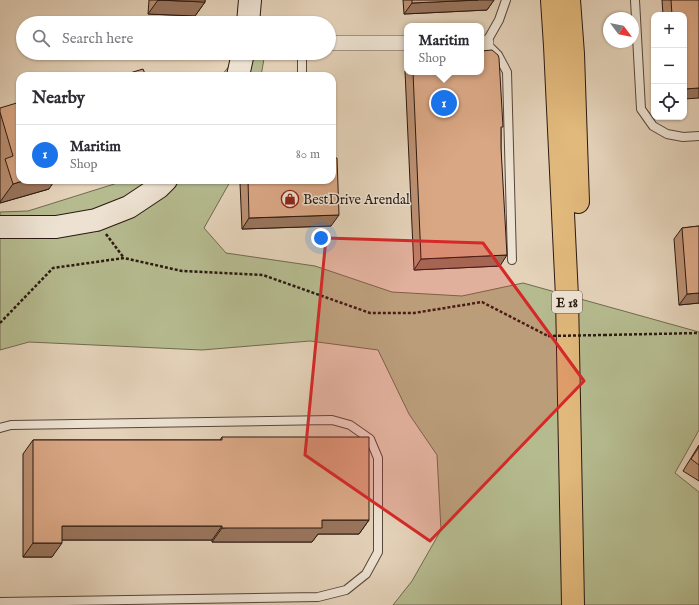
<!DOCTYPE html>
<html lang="en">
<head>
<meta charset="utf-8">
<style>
  body { margin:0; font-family:"IM FELL English",serif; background:#f2f2f3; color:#2b2b33 }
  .controls { position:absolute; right:12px; top:12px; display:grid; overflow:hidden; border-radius:8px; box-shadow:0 1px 3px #0004 }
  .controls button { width:36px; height:36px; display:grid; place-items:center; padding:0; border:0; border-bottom:1px solid #e1e1e2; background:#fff; color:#2b2b33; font:20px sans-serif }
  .compass { position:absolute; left:603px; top:12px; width:36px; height:36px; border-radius:50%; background:#fff; box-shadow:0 1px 3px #0004; rotate:122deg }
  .you { position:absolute; left:321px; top:238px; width:14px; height:14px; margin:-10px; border:3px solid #fff; border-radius:50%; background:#1a73e8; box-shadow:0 0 0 6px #1a73e833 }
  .badge { display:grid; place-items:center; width:26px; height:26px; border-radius:50%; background:#1a73e8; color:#fff; font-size:13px; font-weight:700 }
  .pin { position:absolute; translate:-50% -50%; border:2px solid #fff; box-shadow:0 1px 4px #0006 }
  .popup { position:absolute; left:404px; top:23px; width:80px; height:52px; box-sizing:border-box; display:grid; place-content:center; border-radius:8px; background:#fff; filter:drop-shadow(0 1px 3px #0005); font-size:13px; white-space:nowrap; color:#7c7c81 }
  .popup b { font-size:15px; color:#2b2b33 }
  .popup::after { content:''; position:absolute; left:50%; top:100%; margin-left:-8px; border:8px solid transparent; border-top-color:#fff }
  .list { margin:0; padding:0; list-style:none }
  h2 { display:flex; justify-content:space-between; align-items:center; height:52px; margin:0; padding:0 16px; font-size:17px }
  h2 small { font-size:13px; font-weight:400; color:#7c7c81 }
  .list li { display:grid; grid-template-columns:26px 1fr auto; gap:12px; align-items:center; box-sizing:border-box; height:60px; padding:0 16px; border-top:1px solid #e1e1e2 }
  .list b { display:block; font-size:15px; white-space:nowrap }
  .list p { margin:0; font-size:13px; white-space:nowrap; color:#7c7c81 }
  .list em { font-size:13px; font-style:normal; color:#7c7c81 }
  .icon { flex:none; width:22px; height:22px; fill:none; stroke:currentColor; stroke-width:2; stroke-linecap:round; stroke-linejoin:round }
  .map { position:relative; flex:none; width:699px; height:605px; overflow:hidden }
  .search { position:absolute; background:#fff; box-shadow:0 1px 3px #0004; left:16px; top:16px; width:320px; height:44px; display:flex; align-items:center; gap:10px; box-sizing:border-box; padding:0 14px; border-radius:22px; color:#7c7c81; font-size:15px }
  .panel { position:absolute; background:#fff; box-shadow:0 1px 3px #0004; left:16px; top:72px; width:320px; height:112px; border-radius:12px }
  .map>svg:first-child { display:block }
</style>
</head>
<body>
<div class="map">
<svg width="699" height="605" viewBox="0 0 699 605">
  <rect width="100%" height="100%" fill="#e4d2b9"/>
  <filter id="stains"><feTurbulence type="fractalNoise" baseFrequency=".005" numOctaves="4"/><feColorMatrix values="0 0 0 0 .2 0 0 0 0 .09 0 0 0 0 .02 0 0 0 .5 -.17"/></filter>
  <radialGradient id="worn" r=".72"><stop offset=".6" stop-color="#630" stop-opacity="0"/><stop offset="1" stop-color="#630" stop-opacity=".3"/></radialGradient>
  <path fill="#b5bb8f" stroke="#706a50" d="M240,53H265L261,76H221Z
    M127,180H231L204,228L226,253L315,266L392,292L462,296L523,283L699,332V430L675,473L699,492V605H393L412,581L441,530L437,455L409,414L378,350L310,341L202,350L29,342L0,350V212L28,211Z"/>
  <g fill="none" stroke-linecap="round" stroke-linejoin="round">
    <defs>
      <path id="lane" d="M506,0L499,20L486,43L498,55L507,72L512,260
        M635,0L641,109L653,126L667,134L683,137L699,136
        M302,53V76
        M0,428L11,425L332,420L350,425L370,439L378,458V552L366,574L346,590L318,597L0,602"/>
      <path id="street" d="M329,43H407
        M481,43H486"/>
      <path id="secondary" d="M248,23L250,0
        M238,76L243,53
        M0,227H56L96,220L129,207L159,187L166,180"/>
      <path id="highway" d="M552,0L555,46L567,297L573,605
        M569,0L573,54L578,202"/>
    </defs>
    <use href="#lane" stroke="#58463b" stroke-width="10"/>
    <use href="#street" stroke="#58463b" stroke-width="16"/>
    <use href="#secondary" stroke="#2a1811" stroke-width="24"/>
    <use href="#highway" stroke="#2a1811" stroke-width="24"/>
    <path stroke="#2a1811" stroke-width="2.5" stroke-dasharray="3 2" stroke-linecap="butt" d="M106,234L124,258
      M0,323L53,268L124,258L182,271L263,275L370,313H414L482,302L548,336
      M604,335L699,333"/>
    <use href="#lane" stroke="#ede2d2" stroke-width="8"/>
    <use href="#street" stroke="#ede2d2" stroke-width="15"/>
    <use href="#secondary" stroke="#ede2d2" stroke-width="22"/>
    <use href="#highway" stroke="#e2b97c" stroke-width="22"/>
    <path stroke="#2a1811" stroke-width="2.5" stroke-dasharray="3 2" stroke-linecap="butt" d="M548,336L604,335"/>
  </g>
  <path fill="#bb9072" stroke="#2a1811" d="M149,0H205V2L195,16L148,14Z
    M403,0H494L487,10L404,14Z
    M662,0H699L684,15H663Z
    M407,66V72H481L501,129L500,266L414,270L405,71L406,70V67Z
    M0,108L49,189L0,203Z
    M236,180H332L331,226L242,229L240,183H236Z
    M699,226V303L679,305L674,239L682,228Z
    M222,437L369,520L359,534H318L312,542H212V540H62L52,557H23V454L33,440H220Z
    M699,445V481L683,471Z"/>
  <path fill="#99755d" stroke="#2a1811" d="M158,0L205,2L195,16L148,14Z
    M478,0H494L487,10L404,14L412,3Z
    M699,88V98L684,99V89Z
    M26,180H55L49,189L0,203V202L13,184Z
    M238,180H242L240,183H236Z
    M339,215L331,226L242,229L249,218Z
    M507,255L500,266L414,270L421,259Z
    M699,293V303L679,305L687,294Z
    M322,520H369L359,534H318L312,542H212L222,528Z
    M62,526H222L212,540H52Z
    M33,543H62L52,557H23Z"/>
  <path fill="#daa785" stroke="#2a1811" d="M158,0H205V2Z
    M412,0H478L412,3Z
    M671,0H699V88L684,89V15H672Z
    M492,50L498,55L499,58L503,127H501V148L507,255L421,259L413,72H481V51Z
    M143,69L146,76H120Z
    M20,102V180H26L13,184L5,159L13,156L0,112V108Z
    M332,158H337L339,215L249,218L248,180H332Z
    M699,226V293L687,294L682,228Z
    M222,437H369V520H322V528H222V526H62V543H33V440H222Z
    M699,447V465L691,459Z"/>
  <path fill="#d62828" fill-opacity="0.2" stroke="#d62828" stroke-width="3" stroke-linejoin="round" d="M326,238L483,243L584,381L430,541L305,455Z"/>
  <defs>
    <symbol id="shop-ring" viewBox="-11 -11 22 22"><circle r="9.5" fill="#ede2d2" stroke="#8f2418" stroke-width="1.5"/><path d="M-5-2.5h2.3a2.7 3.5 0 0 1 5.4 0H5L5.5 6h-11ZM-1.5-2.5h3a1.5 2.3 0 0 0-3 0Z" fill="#8f2418"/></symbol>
  </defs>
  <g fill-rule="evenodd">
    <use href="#shop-ring" x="280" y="189" width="20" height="20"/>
  </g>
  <g text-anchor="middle" stroke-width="3" stroke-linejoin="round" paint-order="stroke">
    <rect fill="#ede2d2" stroke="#64554b" stroke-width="1" x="552" y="291" width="30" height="22" rx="3"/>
    <g font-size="13" font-weight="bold" fill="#2a1811">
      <text x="567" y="307">E 18</text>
    </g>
    <g font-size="14" fill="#2a1811" stroke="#ede2d2" text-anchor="start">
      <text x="303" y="204">BestDrive Arendal</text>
    </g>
  </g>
  <rect width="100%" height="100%" filter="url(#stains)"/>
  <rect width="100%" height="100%" fill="url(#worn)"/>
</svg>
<div class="controls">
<button>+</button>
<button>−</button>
<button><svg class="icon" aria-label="locate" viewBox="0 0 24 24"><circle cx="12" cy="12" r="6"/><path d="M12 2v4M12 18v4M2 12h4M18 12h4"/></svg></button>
</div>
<svg class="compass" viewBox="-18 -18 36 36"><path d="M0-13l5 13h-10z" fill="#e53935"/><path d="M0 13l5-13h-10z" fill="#7c7c81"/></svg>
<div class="you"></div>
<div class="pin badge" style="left:444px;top:103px">1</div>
<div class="popup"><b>Maritim</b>Shop</div>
<div class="search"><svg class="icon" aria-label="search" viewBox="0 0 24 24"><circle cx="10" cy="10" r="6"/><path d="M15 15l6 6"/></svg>Search here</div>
<section class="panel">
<h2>Nearby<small></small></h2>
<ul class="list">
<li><span class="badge">1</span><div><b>Maritim</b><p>Shop</p></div><em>80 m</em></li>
</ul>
</section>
</div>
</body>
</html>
